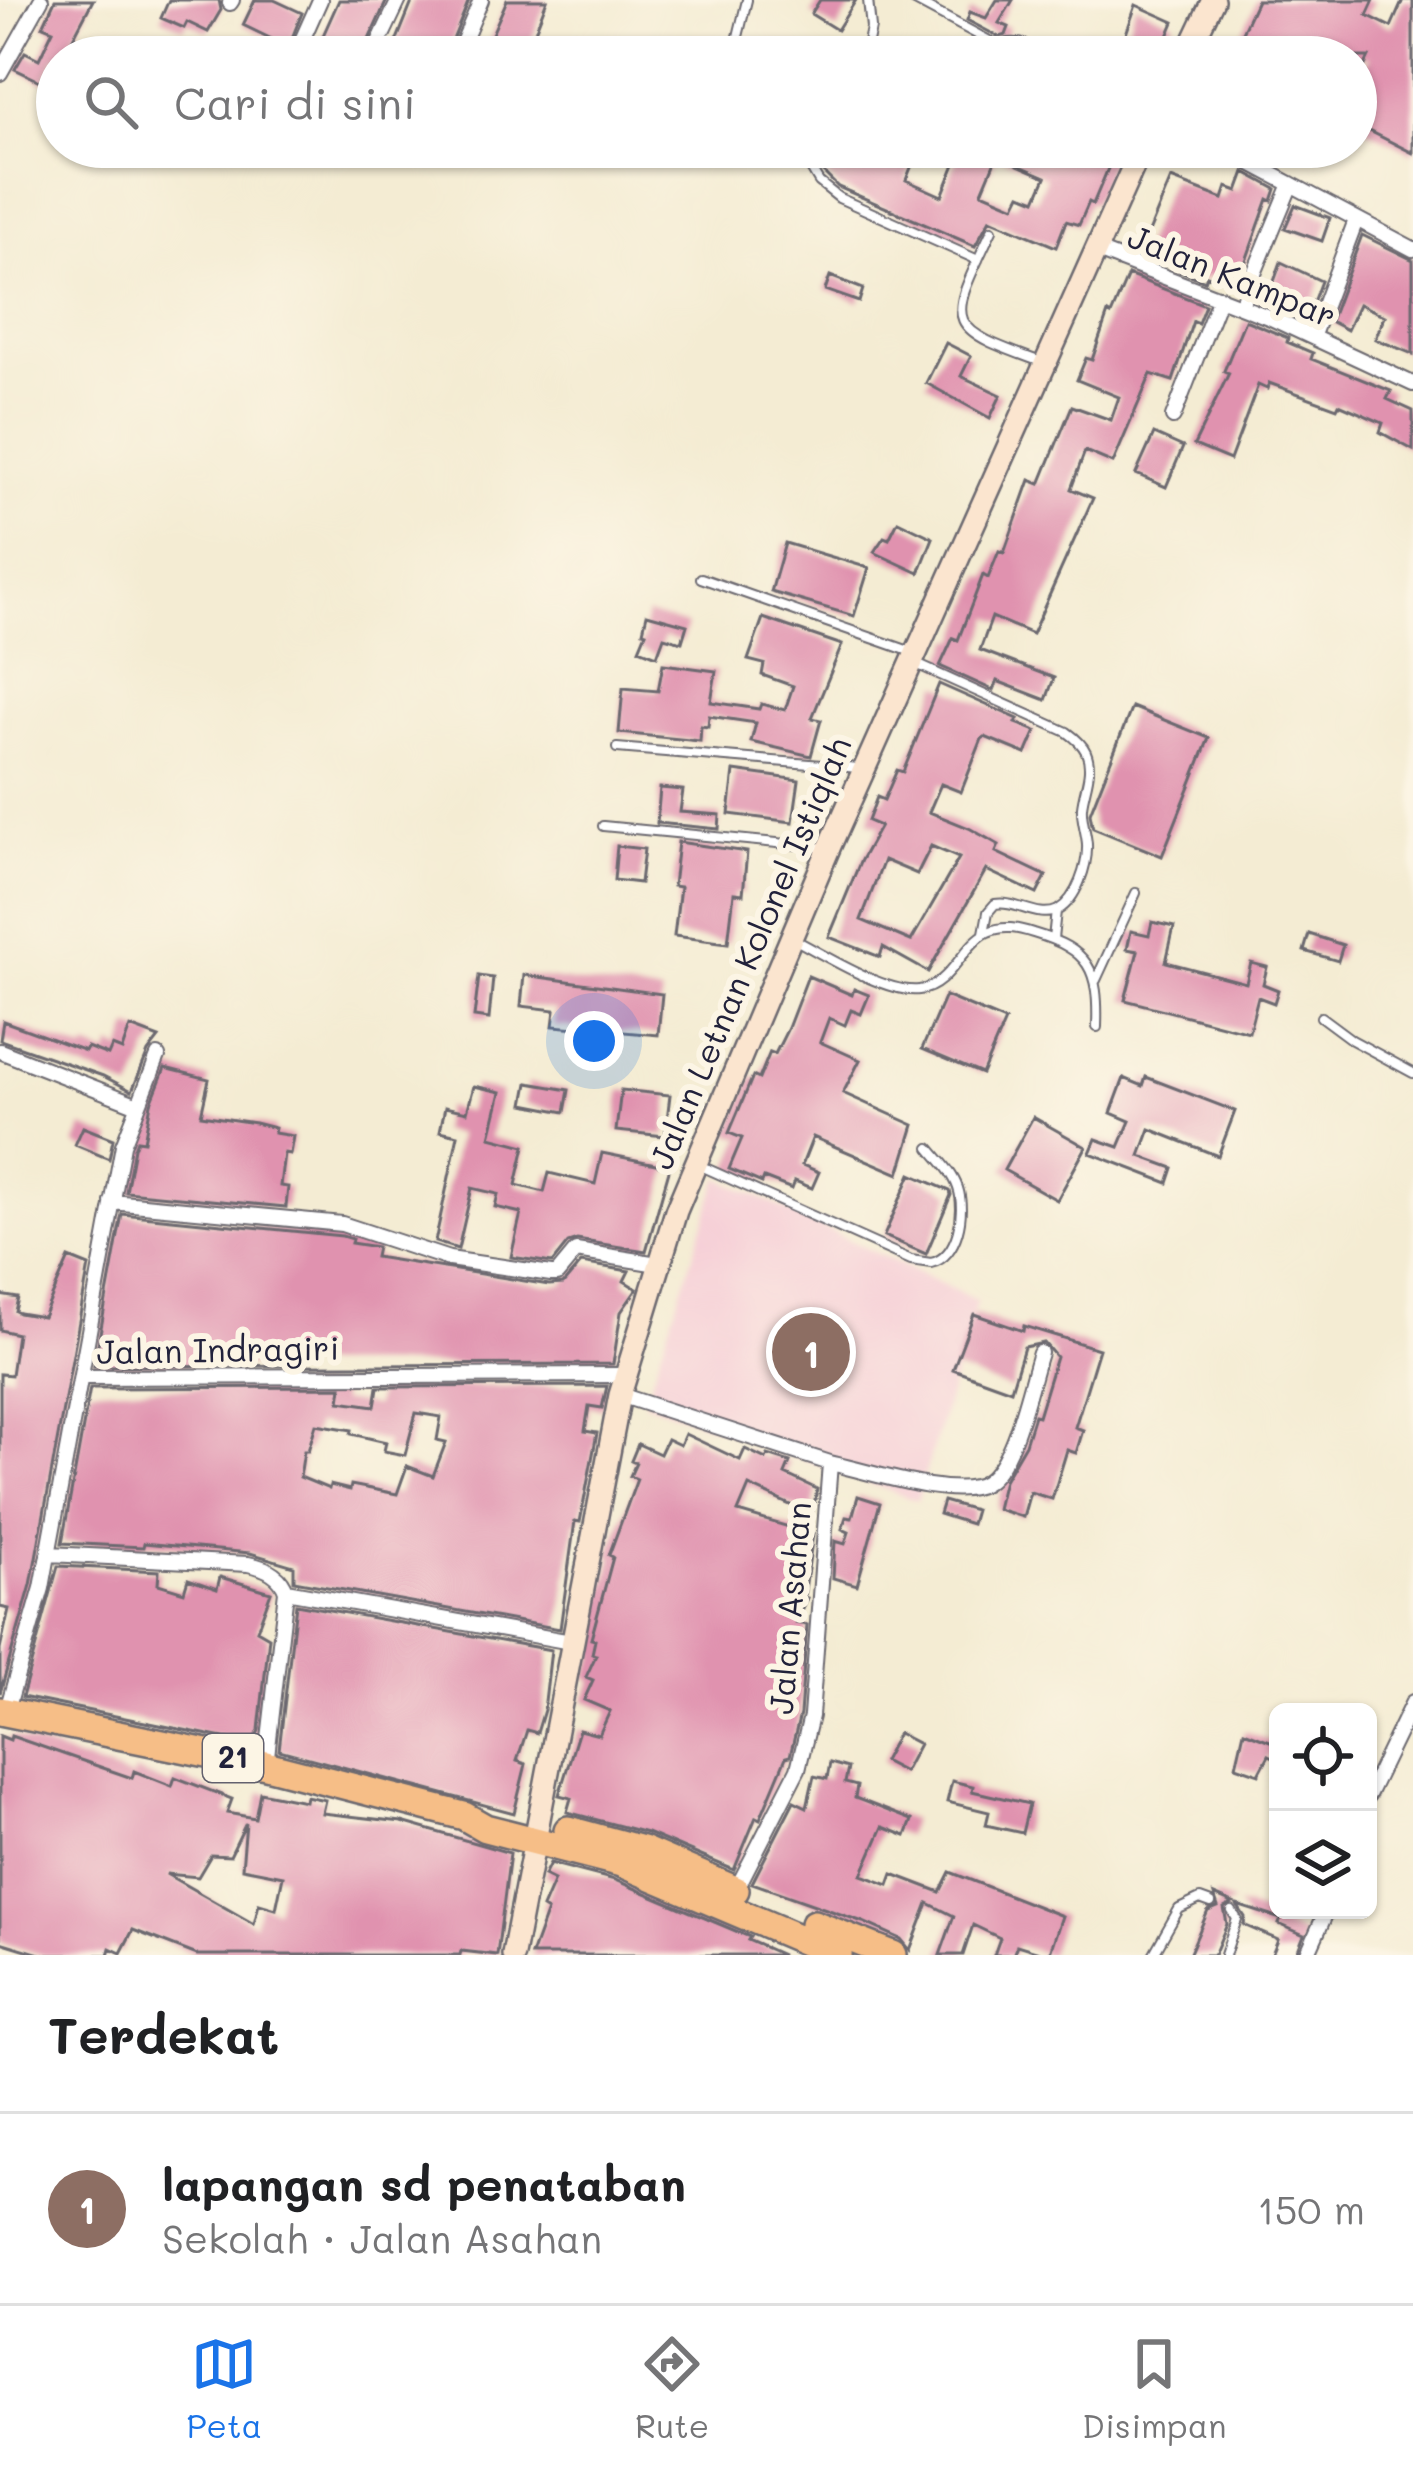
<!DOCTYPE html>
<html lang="id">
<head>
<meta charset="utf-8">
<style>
  body { margin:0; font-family:Mali,sans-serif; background:#f6f6f6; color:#202124 }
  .controls { position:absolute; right:36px; bottom:36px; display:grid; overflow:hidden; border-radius:18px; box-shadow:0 3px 9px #0004 }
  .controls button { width:108px; height:108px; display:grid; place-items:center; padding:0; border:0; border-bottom:3px solid #e0e0e0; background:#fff; color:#202124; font:60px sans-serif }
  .you { position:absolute; left:594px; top:1041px; width:42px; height:42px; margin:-30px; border:9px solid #fff; border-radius:50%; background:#1a73e8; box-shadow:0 0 0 18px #1a73e833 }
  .badge { display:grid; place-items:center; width:78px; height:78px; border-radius:50%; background:#1a73e8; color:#fff; font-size:39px; font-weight:700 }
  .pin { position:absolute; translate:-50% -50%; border:6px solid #fff; box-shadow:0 3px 12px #0006 }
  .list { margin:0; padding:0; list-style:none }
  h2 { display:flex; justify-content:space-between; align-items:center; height:156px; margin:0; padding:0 48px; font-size:51px }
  h2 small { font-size:39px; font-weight:400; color:#757577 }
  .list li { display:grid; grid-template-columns:78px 1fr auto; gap:36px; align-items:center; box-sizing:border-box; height:192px; padding:0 48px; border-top:3px solid #e0e0e0 }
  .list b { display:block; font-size:45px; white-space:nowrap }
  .list p { margin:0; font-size:39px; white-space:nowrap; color:#757577 }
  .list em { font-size:39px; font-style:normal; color:#757577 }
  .icon { flex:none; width:66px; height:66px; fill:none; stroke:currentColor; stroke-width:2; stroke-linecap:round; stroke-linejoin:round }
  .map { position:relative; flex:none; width:1413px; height:1955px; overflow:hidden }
  .search { position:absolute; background:#fff; box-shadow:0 3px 9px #0004; left:36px; right:36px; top:36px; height:132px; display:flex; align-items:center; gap:30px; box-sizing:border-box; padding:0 42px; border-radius:66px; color:#757577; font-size:45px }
  .sheet { height:348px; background:#fff }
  nav { display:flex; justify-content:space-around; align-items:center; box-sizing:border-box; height:168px; border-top:3px solid #e0e0e0; background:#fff; font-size:33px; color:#757577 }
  nav a { display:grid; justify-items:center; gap:6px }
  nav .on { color:#1a73e8 }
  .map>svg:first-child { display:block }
</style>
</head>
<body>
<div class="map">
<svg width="1413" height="1955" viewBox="0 0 1413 1955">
  <rect width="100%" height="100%" fill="#fcf5e5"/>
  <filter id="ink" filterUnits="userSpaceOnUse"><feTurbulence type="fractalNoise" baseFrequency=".00833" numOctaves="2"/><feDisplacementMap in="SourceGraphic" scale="24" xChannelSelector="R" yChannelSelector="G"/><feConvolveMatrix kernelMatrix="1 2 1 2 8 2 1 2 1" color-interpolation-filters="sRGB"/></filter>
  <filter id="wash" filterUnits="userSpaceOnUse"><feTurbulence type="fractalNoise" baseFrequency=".004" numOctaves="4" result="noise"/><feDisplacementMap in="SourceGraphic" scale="48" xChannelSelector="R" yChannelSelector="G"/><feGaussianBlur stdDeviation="2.7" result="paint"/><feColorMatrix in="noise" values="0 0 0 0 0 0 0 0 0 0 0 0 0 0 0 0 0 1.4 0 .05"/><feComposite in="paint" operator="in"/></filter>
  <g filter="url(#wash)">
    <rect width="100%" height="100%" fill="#f4ecd3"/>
    <path fill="#f6cfd7" d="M719,1178L977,1301L917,1501L644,1402Z"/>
    <g id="blocks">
      <path fill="#e092af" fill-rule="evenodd" d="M55,0H93L63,57H56L44,83L15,69L25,52L39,59L53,30L43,26Z
        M169,0H219L221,10L208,32L187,22L184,28L161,18Z
        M255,0H274L302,13L292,38L295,45L303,49L315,38L321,40L339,0H387L361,57H309L243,25Z
        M413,0H469L446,57H390Z
        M507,0H547L525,57H482Z
        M820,0H856L837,30L811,14Z
        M997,0H1013L999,23L1009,27L1006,35L999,37L967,20L970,12L986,18Z
        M1257,0H1374L1367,15L1391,27L1403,0H1413V153L1356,124V84L1369,57H1321L1287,41L1279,57H1256L1235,47Z
        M1136,5L1174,22L1159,57H1118Z
        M962,147H1117L1093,204L1089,202L1079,225L1066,221L1056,247L990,219L975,246L838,187L823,172L833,149L867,164L874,149L898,159L903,149L916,155L906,180L942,196ZM997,156L1046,177L1036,200L1021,194L1015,206L982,192Z
        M1245,172L1276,189L1272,201L1268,199L1237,286L1207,275L1205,281L1173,268L1176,261L1142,249L1171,179L1223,199L1227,187L1238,191Z
        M1295,205L1330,218L1322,241L1285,228Z
        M1362,235L1413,260V354L1375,339L1385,316L1359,304L1347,330L1330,321Z
        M1281,262L1321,281L1310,310L1268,298Z
        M1128,275L1205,305L1198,323L1193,321L1173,381L1151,374L1113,463L1085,451L1071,489L1093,498L1032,634L992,617L980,650L1054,678L1046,700L997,681L993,690L940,666L953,638L958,640L983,575L988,578L999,551L1004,553L1030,480L1040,484L1072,406L1111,420L1119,397L1077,380L1086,358L1092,360L1108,313L1111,315Z
        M830,276L863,289L859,302L825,290Z
        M1245,320L1288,338L1287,342L1313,353L1311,359L1391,391L1387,399L1413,411V450L1380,432L1383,423L1339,404L1337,408L1269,383L1267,389L1258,385L1230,460L1194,445L1229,373L1224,371Z
        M946,343L971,356L961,376L1001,395L990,418L926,383Z
        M1154,434L1183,447L1166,487L1136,474Z
        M898,521L933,538L919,573L874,552L884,537L889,539Z
        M785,543L869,568L854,616L771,592Z
        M647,614L687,625L682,642L664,637L657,656L639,649L646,632L643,631Z
        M763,618L842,645L812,718L821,720L811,756L751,742L756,723L709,716L708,727L701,726L700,741L619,733L623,688L658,691L663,664L716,671L711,702L759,709L761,704L785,710L793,686L762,675L764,664L748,660Z
        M939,684L1018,719L1016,723L1036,731L1026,754L985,737L982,739L961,792L941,784L929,812L969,828L999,845L996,852L1046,876L1037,894L986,870L928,972L883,947L880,957L829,937L861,860L880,826L868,821L877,797L884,800L897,770L903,772ZM931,846L959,858L911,941L861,920L884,860L917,874Z
        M1132,707L1209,738L1162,856L1093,828L1092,824L1090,813Z
        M734,771L799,780L793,822L729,814Z
        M660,788L683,790L680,812L720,815L719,829L657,823Z
        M678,842L747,852L743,894L734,893L728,943L674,936L680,887L673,886Z
        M617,846L644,849L640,883L614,880Z
        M1152,922L1174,927L1166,962L1246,983L1251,963L1267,967L1263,984L1278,990L1274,1003L1258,997L1249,1032L1125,1000L1138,951L1127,949L1131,931L1149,935Z
        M1309,934L1343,945L1338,961L1304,951Z
        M524,975L662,994L658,1035L553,1026L555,1010L521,1006Z
        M479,976L493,978L489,1019L474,1017Z
        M808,976L852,995L854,989L869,995L861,1014L851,1010L845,1025L829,1018L820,1042L860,1060L843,1093L914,1125L899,1174L813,1137L802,1165L819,1172L812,1188L795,1181L792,1189L764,1178L762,1183L729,1169L742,1138L729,1133L753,1076L759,1079L770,1052L775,1054L788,1028Z
        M945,996L1005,1021L982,1074L922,1049Z
        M3,1021L85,1051L87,1047L108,1055L112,1046L122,1050L130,1027L159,1038L148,1052L132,1091L103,1076L0,1040Z
        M165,1068L209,1079L201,1115L255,1123L275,1128L274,1133L293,1136L290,1154L284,1153L280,1186L288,1187L286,1207L126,1192L134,1148L137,1140L144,1141L151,1103Z
        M1146,1077L1235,1111L1218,1156L1150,1129L1140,1156L1173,1168L1168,1183L1090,1153L1096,1139L1119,1147L1130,1121L1111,1113L1124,1078L1143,1086Z
        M528,1083L569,1090L565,1112L524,1104Z
        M474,1086L501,1092L490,1137L525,1146L516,1185L544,1192L549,1173L595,1184L602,1153L670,1167L646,1251L577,1240L568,1243L552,1263L511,1257L521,1213L495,1207L498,1194L472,1188L458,1249L435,1242L458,1135L440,1131L445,1107L467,1112Z
        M621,1090L670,1095L665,1136L616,1131Z
        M1033,1117L1086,1147L1057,1200L1004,1170Z
        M83,1127L113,1139L109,1159L75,1145Z
        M911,1174L950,1191L951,1195L926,1254L884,1236Z
        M122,1214L342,1236L352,1239L351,1243L377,1247L375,1257L549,1285L563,1284L581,1263L629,1271L624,1281L637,1289L621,1312L613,1364L94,1366Z
        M69,1258L89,1266L31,1585L0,1693V1650L9,1609L0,1607V1374L11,1375L17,1334L0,1330V1295L18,1298L15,1311L19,1313L43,1317Z
        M974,1314L1023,1331L1024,1326L1099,1349L1075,1427L1083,1430L1076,1453L1067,1450L1052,1499L1030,1492L1023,1517L997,1509L1004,1480L1025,1444L1034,1415L1038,1416L1056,1357L1044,1343L1024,1347L1011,1390L953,1369Z
        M607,1386L602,1408L589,1406L585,1431L597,1433L580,1522L575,1521L560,1629L294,1581V1566L250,1553L144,1543L143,1547L62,1543L90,1388L342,1387L340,1401L375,1406L378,1387ZM416,1413L441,1417L437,1440L446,1442L433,1476L407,1466L397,1494L351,1485L350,1490L330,1485L329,1489L300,1477L304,1451H308L316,1424L352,1430L351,1434L386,1442L384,1451L405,1455Z
        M685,1434L740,1460L745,1449L766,1459L768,1455L790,1462L785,1474L817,1489L812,1515L749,1486L738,1512L813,1534L804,1597L807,1598L796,1623L807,1625L800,1714L790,1756L786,1757L760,1819L756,1817L734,1870L647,1833L567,1812L571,1798L559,1795L579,1730L599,1735L610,1711L584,1700L593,1680L586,1677L596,1655L592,1654L595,1640L591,1639L613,1557L609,1555L637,1479L630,1476L636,1463L631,1461L638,1444L660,1454L667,1439L680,1445Z
        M858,1496L880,1503L857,1585L833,1578L835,1541L845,1544L849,1532L842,1529L846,1517L852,1518Z
        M943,1501L975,1510L971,1524L939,1514Z
        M58,1566L159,1571L158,1584L184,1592L188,1579L217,1589L220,1577L271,1592L257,1630L269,1637L259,1730L253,1744L22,1697Z
        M296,1604L551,1650L544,1710L537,1733L527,1730L517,1761L526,1764L514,1813L279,1750Z
        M1244,1731L1278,1744V1759L1269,1755L1259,1774L1236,1766Z
        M898,1733L919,1744L904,1772L883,1761Z
        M0,1736L10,1740L11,1736L132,1778L134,1771L172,1786L175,1777L232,1799L227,1813L255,1818L260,1792L305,1801L306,1796L325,1800L322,1813L402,1822L510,1853L497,1955L461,1951L460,1955H197L133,1930L121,1953L110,1948L108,1955H43L0,1942ZM246,1823L242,1868L283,1876L276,1909L259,1904L254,1924L166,1874L198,1877L211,1855L230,1856Z
        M830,1763L848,1768L845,1783L857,1786L855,1798L912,1820L906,1836L883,1827L862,1875L889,1885L893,1874L940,1892L950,1872L1062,1916L1049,1955L1017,1945L1013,1955H994L1000,1938L973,1925L963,1955H940L954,1916L928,1903L910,1950L901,1939L863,1922L752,1883L794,1801L807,1807L814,1776L827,1779Z
        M952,1781L973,1786L972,1791L1029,1804L1022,1833L986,1825L989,1812L947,1802Z
        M550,1863L615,1880L750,1937L748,1940L782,1955H531L547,1911L542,1908L554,1880L544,1875Z
        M1214,1895L1233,1903L1224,1908L1227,1924L1214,1955H1189L1208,1911L1218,1907Z
        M1237,1905L1281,1919L1279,1924L1304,1935L1296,1955H1272L1278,1940L1244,1925L1245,1917Z"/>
    </g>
  </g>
  <g filter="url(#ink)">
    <use href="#blocks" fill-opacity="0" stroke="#6c6970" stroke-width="3"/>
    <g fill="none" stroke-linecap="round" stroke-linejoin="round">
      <defs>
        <path id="lane" d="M913,0L997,45
          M733,57L747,0
          M865,57L871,28L868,0
          M984,57C1005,32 1033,45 1059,57
          M798,147L819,182L839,198L978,260
          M992,230C947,325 941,326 1044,363
          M701,578L915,653
          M914,663L1067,732C1074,737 1082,743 1086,752C1094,771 1084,788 1082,807C1081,819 1086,831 1087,844C1088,865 1077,899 1058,910C1038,920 1016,900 995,904L988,912L984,933
          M617,748L859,768
          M603,826L828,848
          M792,938C822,954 886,994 919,990C950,987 962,945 988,932C1003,925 1018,928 1033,933C1090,950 1099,969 1097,1027
          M1053,939L1056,911
          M1096,980L1136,893
          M1321,1017L1352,1040L1413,1073
          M701,1166L911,1260L931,1263C958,1257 966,1212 958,1188C953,1173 940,1160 930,1148
          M1153,1955L1179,1909L1200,1899L1211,1903
          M1225,1955L1237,1919L1232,1911"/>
        <path id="street" d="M230,3L232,0
          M303,38L320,0
          M372,57L399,0
          M457,57L481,0
          M0,73L41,0
          M1221,147L1413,249
          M1095,250L1271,318L1413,384
          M1241,305L1291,184
          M1313,335L1356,220
          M1173,417L1220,297
          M0,1051L138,1105
          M112,1202L342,1224L449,1259L551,1274H557L576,1251L658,1264
          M82,1377L625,1375
          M620,1395L830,1463L811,1716L798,1769L735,1892
          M830,1463C863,1470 959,1502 986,1482C1015,1462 1029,1386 1040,1353
          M49,1554L248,1564C264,1567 281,1574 286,1591L266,1765
          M286,1591L571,1642
          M6,1713L42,1588L123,1145L158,1056
          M1368,1795L1413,1702
          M1307,1955L1327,1910"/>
        <path id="secondary" d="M1186,57L1213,0
          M513,1955L620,1395L676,1211L829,848L1142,147"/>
        <path id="highway" d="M0,1711L266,1765L464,1816L485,1828L621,1863L838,1955
          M568,1830L642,1850L735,1890
          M814,1924L893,1955"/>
      </defs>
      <use href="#lane" stroke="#6c6970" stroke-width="12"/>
      <use href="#street" stroke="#6c6970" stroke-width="18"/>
      <use href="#secondary" stroke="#6c6970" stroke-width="26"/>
      <use href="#highway" stroke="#6c6970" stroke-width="32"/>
      <use href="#lane" stroke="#fff" stroke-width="8"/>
      <use href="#street" stroke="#fff" stroke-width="14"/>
      <use href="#secondary" stroke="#fbe5cf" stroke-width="21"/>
      <use href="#highway" stroke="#f6be87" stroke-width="27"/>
    </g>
  </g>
  <g text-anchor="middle" stroke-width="12" stroke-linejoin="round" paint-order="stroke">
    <rect fill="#fcf5e5" stroke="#63616e" stroke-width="3" x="203" y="1734" width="60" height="48" rx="9"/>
    <g font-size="30" font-weight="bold" fill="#22223b">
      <text x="233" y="1768">21</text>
    </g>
    <g font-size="33" fill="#22223b" stroke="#fcf5e5">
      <text transform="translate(1232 276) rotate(22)" y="12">Jalan Kampar</text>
      <text transform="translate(750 953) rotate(-67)" y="12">Jalan Letnan Kolonel Istiqlah</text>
      <text transform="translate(218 1350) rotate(-1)" y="12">Jalan Indragiri</text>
      <text transform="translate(790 1608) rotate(-85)" y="12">Jalan Asahan</text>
    </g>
  </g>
</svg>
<div class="controls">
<button><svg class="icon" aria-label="locate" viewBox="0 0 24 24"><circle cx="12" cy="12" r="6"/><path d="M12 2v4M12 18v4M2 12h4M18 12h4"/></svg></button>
<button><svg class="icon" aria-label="layers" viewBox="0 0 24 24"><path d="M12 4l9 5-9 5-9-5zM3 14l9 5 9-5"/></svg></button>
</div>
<div class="you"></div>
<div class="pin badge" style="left:811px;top:1352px;background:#8d6e63">1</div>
<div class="search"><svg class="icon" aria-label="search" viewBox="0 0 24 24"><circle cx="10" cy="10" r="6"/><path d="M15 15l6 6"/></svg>Cari di sini</div>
</div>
<section class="sheet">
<h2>Terdekat<small></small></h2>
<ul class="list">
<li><span class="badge" style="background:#8d6e63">1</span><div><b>lapangan sd penataban</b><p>Sekolah · Jalan Asahan</p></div><em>150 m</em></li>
</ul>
</section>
<nav>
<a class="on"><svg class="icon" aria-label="map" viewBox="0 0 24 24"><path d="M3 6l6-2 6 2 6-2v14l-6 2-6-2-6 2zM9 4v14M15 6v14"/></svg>Peta</a>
<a><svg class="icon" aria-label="directions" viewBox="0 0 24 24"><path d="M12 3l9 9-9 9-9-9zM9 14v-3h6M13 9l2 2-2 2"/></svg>Rute</a>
<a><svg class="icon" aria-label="saved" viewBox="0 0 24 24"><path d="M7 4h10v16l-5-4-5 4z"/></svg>Disimpan</a>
</nav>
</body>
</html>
